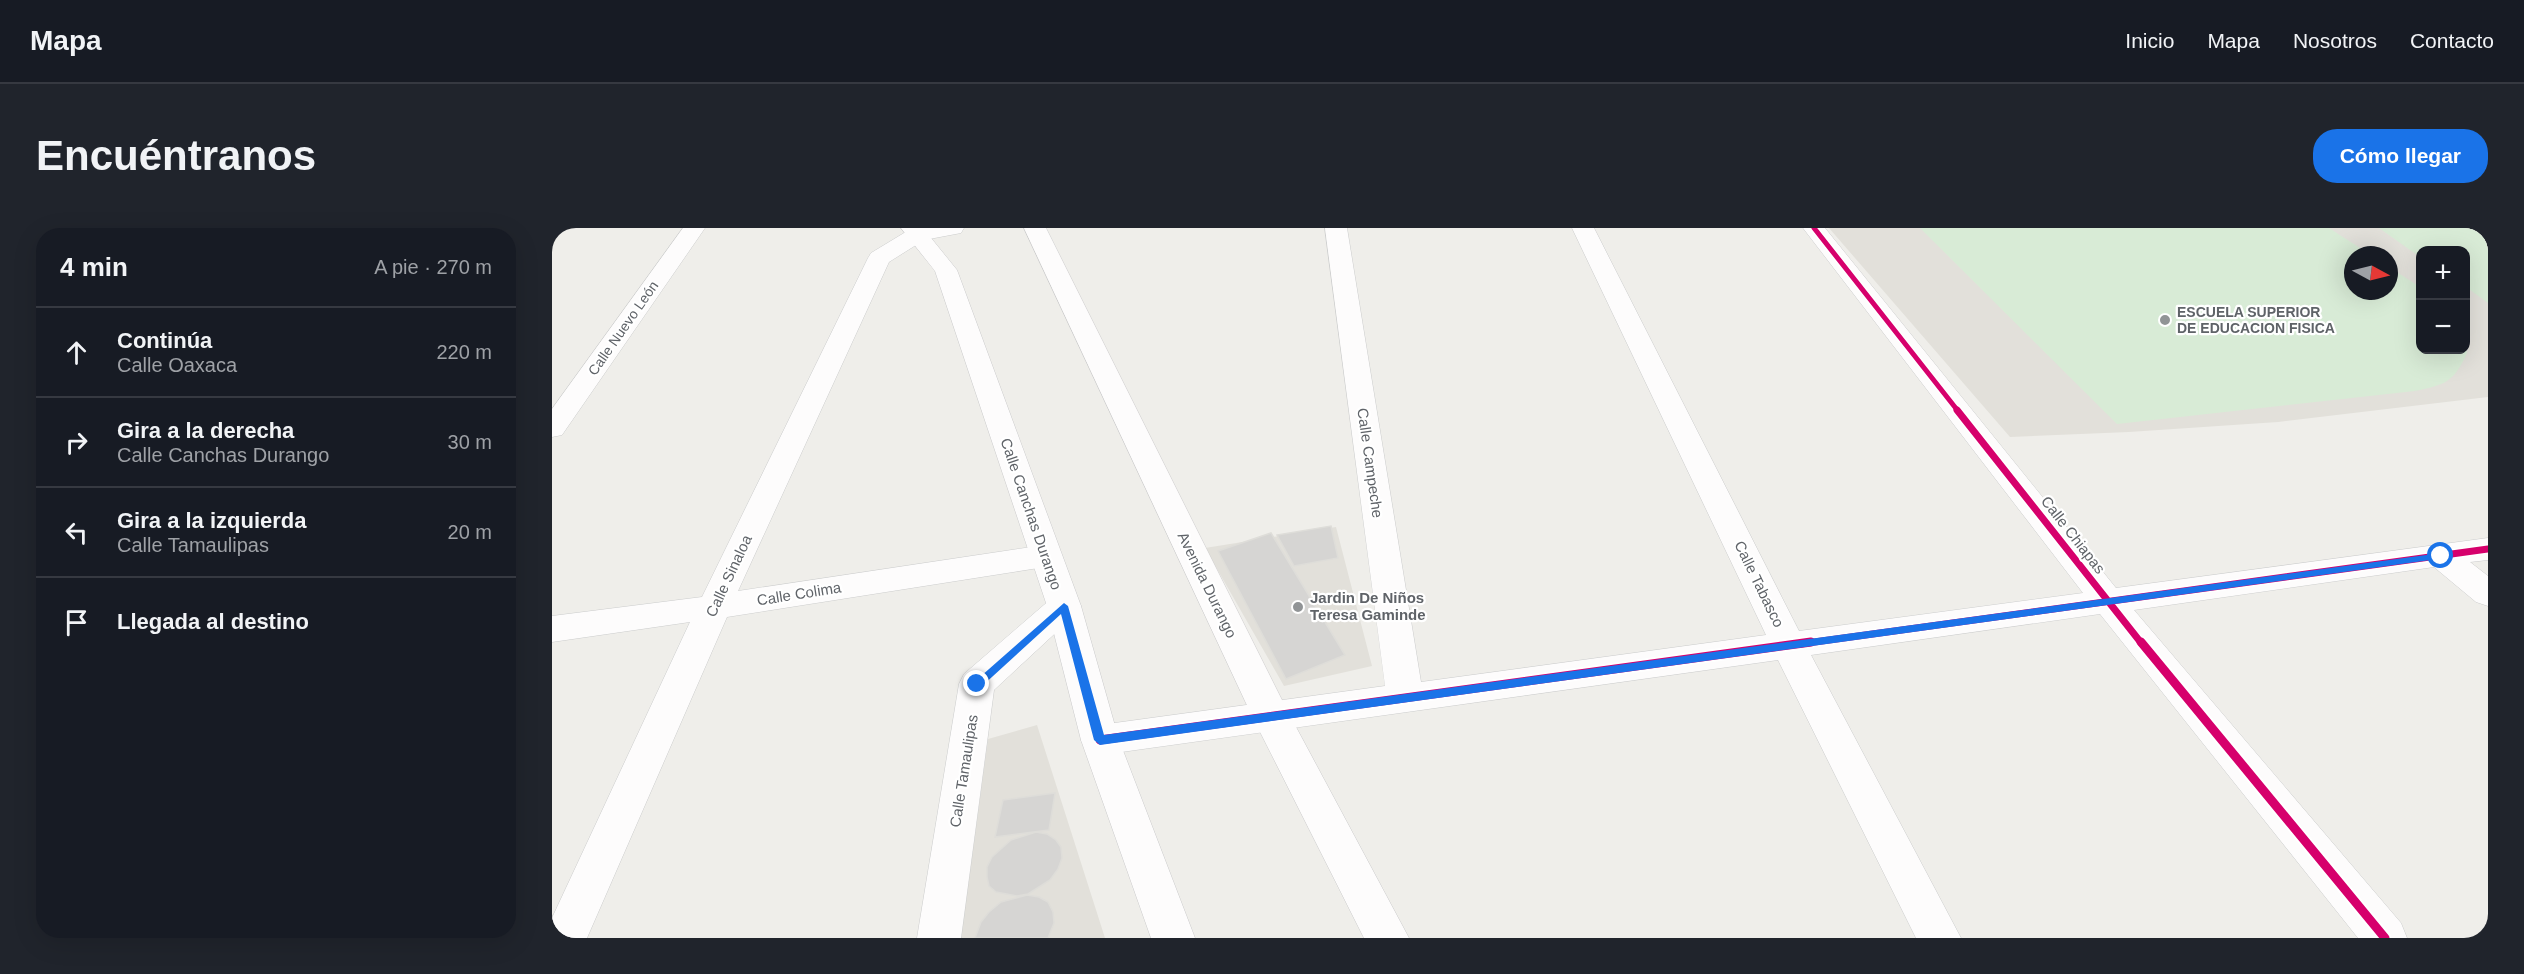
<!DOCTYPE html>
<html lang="es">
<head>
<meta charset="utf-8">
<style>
  body { margin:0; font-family:Helvetica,sans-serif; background:#20242c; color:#f1f3f6 }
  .controls { position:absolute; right:18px; top:18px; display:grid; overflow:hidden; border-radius:12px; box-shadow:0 6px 24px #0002 }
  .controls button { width:54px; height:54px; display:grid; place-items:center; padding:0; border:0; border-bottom:2px solid #363941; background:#171b24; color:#f1f3f6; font:30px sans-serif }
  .compass { position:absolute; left:1792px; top:18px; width:54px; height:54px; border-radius:50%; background:#171b24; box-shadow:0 6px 24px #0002; rotate:97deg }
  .stop { position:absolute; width:18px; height:18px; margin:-14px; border:4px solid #1a73e8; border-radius:50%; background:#fff }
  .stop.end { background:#1a73e8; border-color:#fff; box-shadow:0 2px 6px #0008 }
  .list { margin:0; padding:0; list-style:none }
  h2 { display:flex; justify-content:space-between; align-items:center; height:78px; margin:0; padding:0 24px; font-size:26px }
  h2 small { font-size:20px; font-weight:400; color:#9ea1a6 }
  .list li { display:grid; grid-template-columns:39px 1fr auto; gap:18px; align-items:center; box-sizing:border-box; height:90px; padding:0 24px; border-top:2px solid #363941 }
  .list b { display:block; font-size:22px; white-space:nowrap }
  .list p { margin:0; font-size:20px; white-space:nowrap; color:#9ea1a6 }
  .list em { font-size:20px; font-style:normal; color:#9ea1a6 }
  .icon { flex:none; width:33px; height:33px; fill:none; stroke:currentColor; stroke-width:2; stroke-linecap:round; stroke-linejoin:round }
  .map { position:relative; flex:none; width:1936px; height:710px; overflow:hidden; border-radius:24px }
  header { display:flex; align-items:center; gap:36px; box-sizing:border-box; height:84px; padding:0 30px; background:#171b24; border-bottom:2px solid #363941 }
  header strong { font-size:28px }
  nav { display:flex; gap:33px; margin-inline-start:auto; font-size:21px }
  .intro { display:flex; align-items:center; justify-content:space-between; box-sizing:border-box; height:144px; padding:0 36px }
  h1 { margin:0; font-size:42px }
  .button { padding:15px 27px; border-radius:24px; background:#1a73e8; color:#fff; font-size:21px; font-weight:700 }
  main { display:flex; gap:36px; padding:0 36px }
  aside { flex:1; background:#171b24; border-radius:24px; box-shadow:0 6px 24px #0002 }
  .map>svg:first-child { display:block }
</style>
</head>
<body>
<header>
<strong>Mapa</strong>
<nav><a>Inicio</a><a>Mapa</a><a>Nosotros</a><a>Contacto</a></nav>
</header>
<div class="intro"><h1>Encuéntranos</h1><a class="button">Cómo llegar</a></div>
<main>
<aside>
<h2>4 min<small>A pie · 270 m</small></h2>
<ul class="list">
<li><svg class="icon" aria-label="ahead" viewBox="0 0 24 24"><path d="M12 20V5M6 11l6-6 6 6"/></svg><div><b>Continúa</b><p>Calle Oaxaca</p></div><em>220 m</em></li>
<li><svg class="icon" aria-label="right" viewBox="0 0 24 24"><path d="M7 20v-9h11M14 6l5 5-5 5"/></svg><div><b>Gira a la derecha</b><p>Calle Canchas Durango</p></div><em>30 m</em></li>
<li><svg class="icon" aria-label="left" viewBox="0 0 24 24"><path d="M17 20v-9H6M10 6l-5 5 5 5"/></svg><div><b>Gira a la izquierda</b><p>Calle Tamaulipas</p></div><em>20 m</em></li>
<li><svg class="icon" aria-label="arrive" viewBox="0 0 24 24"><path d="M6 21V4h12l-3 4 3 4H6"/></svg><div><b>Llegada al destino</b></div></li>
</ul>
</aside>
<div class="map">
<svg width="1936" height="710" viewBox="0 0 1936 710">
  <rect width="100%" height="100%" fill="#efeeea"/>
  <path fill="#e2e0da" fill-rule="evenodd" d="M1277,0H1936V169L1726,194L1577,204L1458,209ZM1868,22H1914V122H1868ZM1801,27H1837V63H1801Z
    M784,299L820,438L732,458L653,320Z
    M485,497L553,710H409L436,511Z"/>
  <path fill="#d8ebd6" d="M1368,0H1777L1819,27H1801V63H1837V39L1868,59V122H1914V119L1915,125C1902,154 1893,157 1863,163L1565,196Z
    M1827,0H1936V75L1914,59V22H1868V29Z"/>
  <path fill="#d6d5d3" stroke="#deddd9" stroke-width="1.5" d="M779,298L786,330L742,338L725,307Z
    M719,305L793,427L734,451L666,323Z
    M503,565L497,602L443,609L451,572Z
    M484,604L495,606L504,612L509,619L510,630L506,641L498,652L476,666L465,668L444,664L437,658L435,649V639L440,629L459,612Z
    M475,667L487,669L496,674L501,684L502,695L496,710H423L429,694L437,684L449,674Z"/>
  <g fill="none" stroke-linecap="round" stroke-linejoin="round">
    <defs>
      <path id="minor" d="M131,0H153L10,207L0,209V181Z
        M367,0H412L409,5L372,12L337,34L186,363L493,317L504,320L509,328L504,336L493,339L175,389L35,710H0V690L138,394L0,414V388L150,369L316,30L319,25L357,2Z
        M773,0H795L869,454L1214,407L1020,0H1042L1247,403L1531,365L1251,0H1273L1564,360L1936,310V332L1918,334L1936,348V378L1924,374L1882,339L1582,382L1849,695L1855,710H1806L1548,386L1259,427L1409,710H1364L1226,432L548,527L535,523L529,512L535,501L548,497L833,458Z
        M512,366L524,370L529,378L524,386L442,462L409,710H365L407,456L412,446L500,370Z"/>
      <path id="secondary" d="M349,0H371L405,42L529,378L567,512L643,710H599L529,512L495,378L383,43Z
        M472,0H494L736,484L857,710H812L700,488Z"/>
    </defs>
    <use href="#minor" stroke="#cbcccc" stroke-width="1"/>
    <use href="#secondary" stroke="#cacacb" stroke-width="1"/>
    <use href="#minor" fill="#fdfcfc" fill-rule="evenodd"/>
    <use href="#secondary" fill="#fdfcfc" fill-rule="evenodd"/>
    <defs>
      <path id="cycleway-far2" d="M1262,0L1406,183"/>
      <path id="cycleway-far1" d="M1405,182L1590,416
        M1248,416L1936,321"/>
      <path id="cycleway" d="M1589,414L1833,710
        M548,512L1259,414"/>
    </defs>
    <use href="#cycleway-far2" stroke="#fff" stroke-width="8"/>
    <use href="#cycleway-far1" stroke="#fff" stroke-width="10"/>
    <use href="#cycleway" stroke="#fff" stroke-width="13"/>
    <use href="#cycleway-far2" stroke="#d6006c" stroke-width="5"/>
    <use href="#cycleway-far1" stroke="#d6006c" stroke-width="7"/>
    <use href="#cycleway" stroke="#d6006c" stroke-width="9"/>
  </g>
  <path fill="#1a73e8" d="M1889,325H1893V330L548,517L542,512L509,386L429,459H421L420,456L512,375L516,378L552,507Z"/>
  <g fill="#919496" stroke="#fff" stroke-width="2">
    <circle cx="1613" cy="92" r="6"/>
    <circle cx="746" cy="379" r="6"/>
  </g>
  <g text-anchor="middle" stroke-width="4.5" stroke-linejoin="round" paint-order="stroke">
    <g font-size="14" font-weight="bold" fill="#5f6368" stroke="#fff" text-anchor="start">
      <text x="1625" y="89">ESCUELA SUPERIOR<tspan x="1625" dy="16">DE EDUCACION FISICA</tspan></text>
    </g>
    <g font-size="14" fill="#5f6368" stroke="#fff">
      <text transform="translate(71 100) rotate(-55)" y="5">Calle Nuevo León</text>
    </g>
    <g font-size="15" fill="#5f6368" stroke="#fff">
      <text transform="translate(818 235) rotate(82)" y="5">Calle Campeche</text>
      <text transform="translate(479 286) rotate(71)" y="5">Calle Canchas Durango</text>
      <text transform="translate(1521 307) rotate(52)" y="5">Calle Chiapas</text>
      <text transform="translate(177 348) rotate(-65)" y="5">Calle Sinaloa</text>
      <text transform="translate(1207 356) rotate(64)" y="5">Calle Tabasco</text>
      <text transform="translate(655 357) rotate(64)" y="5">Avenida Durango</text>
      <text transform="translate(247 366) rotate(-9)" y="5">Calle Colima</text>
      <text transform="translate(412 543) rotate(-81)" y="5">Calle Tamaulipas</text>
    </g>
    <g font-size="15" font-weight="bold" fill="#5f6368" stroke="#fff" text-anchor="start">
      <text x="758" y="375">Jardin De Niños<tspan x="758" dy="17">Teresa Gaminde</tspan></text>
    </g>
  </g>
</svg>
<div class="controls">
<button>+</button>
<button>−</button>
</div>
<svg class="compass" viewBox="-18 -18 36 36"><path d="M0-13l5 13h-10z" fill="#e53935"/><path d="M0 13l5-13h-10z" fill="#9ea1a6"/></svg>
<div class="stop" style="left:1889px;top:328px"></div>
<div class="stop end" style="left:425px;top:456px"></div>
</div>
</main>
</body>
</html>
